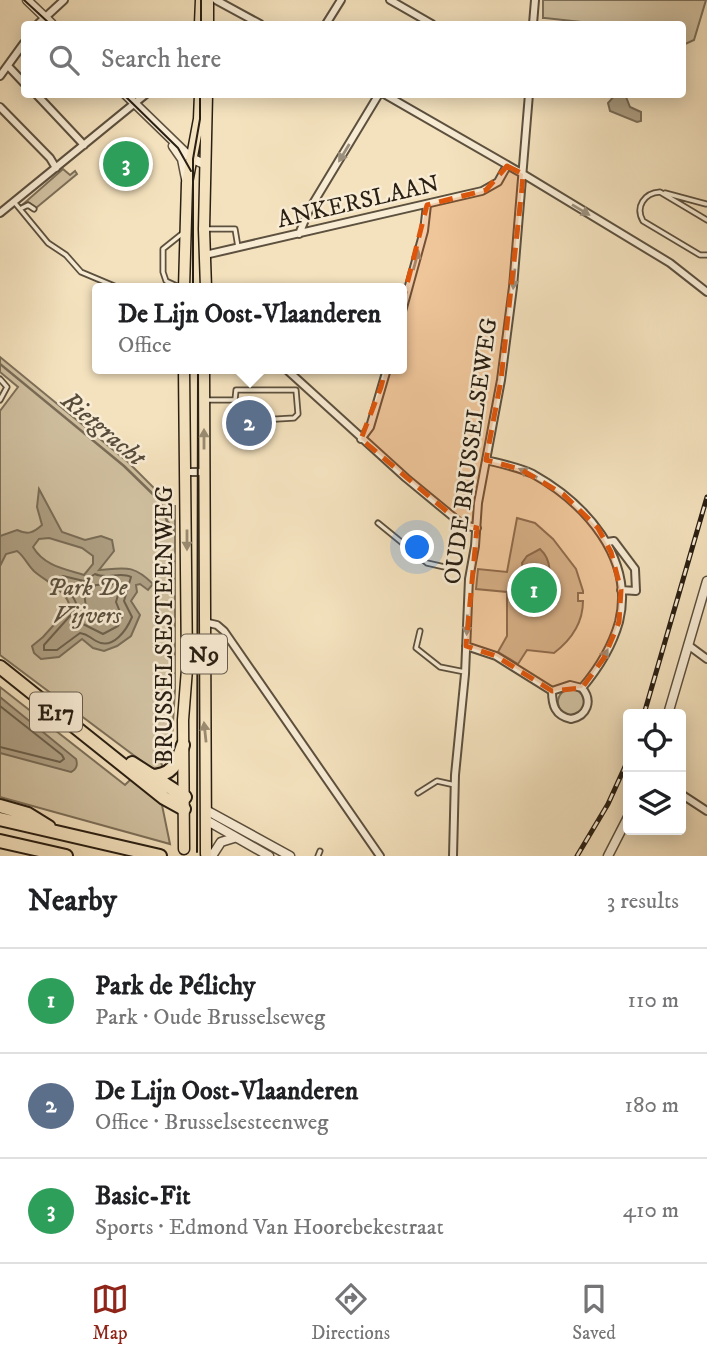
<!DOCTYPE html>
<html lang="en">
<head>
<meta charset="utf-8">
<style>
  body { margin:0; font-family:"IM FELL DW Pica",serif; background:#f2f2f2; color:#202124 }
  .controls { position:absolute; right:21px; bottom:21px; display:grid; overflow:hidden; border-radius:7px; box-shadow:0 4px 18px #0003 }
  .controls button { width:63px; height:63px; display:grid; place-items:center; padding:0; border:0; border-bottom:2px solid #e0e0e0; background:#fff; color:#202124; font:35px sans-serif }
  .you { position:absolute; left:418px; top:548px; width:24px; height:24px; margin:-18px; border:5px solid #fff; border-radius:50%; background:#1a73e8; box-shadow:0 0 0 10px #1a73e833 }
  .badge { display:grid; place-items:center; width:46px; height:46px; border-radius:50%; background:#8f2418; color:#fff; font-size:23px; font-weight:700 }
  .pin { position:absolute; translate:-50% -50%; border:4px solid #fff; box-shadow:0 2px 7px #0006 }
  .popup { position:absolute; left:92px; top:283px; width:315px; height:91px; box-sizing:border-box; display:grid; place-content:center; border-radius:7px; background:#fff; filter:drop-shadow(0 2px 5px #0005); font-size:23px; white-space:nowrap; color:#757577 }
  .popup b { font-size:26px; color:#202124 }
  .popup::after { content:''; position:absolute; left:50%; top:100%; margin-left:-14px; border:14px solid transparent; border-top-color:#fff }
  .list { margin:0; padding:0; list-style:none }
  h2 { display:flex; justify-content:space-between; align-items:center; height:91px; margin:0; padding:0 28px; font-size:30px }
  h2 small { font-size:23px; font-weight:400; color:#757577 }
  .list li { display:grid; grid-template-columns:46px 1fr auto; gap:21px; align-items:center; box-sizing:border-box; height:105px; padding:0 28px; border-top:2px solid #e0e0e0 }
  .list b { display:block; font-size:26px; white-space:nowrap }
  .list p { margin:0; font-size:23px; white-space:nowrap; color:#757577 }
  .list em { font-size:23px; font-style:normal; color:#757577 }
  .icon { flex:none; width:38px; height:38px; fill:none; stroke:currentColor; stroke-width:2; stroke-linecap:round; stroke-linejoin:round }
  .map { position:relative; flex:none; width:707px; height:856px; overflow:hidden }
  .search { position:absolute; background:#fff; box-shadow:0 4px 18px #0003; left:21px; right:21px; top:21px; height:77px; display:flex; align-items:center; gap:18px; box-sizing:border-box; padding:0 24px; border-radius:7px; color:#757577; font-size:26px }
  .sheet { height:406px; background:#fff }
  nav { display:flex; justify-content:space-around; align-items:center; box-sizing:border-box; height:98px; border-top:2px solid #e0e0e0; background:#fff; font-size:19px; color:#757577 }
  nav a { display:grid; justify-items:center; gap:4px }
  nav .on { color:#8f2418 }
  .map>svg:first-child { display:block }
</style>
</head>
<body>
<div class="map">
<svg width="707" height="856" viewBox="0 0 707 856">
  <rect width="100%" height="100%" fill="#f4e2be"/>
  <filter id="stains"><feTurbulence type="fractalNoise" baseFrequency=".00286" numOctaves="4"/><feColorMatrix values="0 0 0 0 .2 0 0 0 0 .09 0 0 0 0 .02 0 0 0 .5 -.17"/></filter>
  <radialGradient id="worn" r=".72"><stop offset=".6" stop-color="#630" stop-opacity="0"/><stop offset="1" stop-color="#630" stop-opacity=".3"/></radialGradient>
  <path fill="#d1c1a1" stroke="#7d705a" stroke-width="2" d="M543,0H706L694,40L683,45L682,24H600L545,18H543Z
    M63,169L70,175L75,171L77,174L36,208L28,202L21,206Z
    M0,357L128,462L164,498L168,506H175V690L171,755L169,758L164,757L161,761L163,770L156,772L0,655V411L18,387L0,372Z
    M517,518L535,523L553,539L576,569L583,591V593H578V601H583C583,623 571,640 554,653L527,650L518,664L498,652L507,636V592L476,589L478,569L507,572Z
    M0,687L125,785L131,779L162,805L170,844L0,797Z
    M558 702a13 13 0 1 1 26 0a13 13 0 1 1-26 0Z"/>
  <path fill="#afa084" stroke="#796c57" stroke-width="2" fill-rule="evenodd" d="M615,95L626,97L630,107L641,112V121L637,122L610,111L608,103Z
    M39,489L62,532L85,540L101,536L112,540L114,551L99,570C125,568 133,564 153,584L148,590L140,584L136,585L137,592L131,601L140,615L131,636L117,646L104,651L93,648L82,639L59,657L41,659L34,653L32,646L43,637L70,607C67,591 47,582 35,572C28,566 25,557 17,551L6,554L0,566V536L17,530C28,535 33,533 42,525L37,507ZM49,538L82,548L93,556V564L84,575C65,569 44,566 33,547L39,539Z
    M540,549C552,560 552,578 544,591L535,594L526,590L522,563L527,556Z
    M0,697L76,759C78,765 76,770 71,772L0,753Z"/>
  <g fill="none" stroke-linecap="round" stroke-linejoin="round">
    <path stroke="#6c604c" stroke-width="2" d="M95,574C107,580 120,571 131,577L124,601L132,617C127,629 113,651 96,641C89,637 88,634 80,633L57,650H44V645L77,608C76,594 62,589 60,578L63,576L84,581Z
      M117,584L120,588L116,602L122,617L118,626L103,634L81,623L80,619L86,608L84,591L96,585Z
      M0,706L62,755L64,759L60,762L0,747"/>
    <path stroke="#796c57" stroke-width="2.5" d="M0,364L124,466L160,501L167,521L174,530"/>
    <defs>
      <path id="service" d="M665,193L706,204
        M15,203L48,243L66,255L81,272L119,288
        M20,209L28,205L34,209
        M707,220L660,192C644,193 635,207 643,221L700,255H707
        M205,229H235L238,247
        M141,288H142
        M181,288L166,281L163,272V249L183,233
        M0,379L7,387L0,400
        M206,400H235L236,390H296L298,414L294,418L260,420
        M378,523L427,563L449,568
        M420,631L416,648L440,667L465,672
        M418,793L437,781L455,785
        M318,856L320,851"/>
      <path id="minor" d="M216,0L260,24
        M390,0L432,24
        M38,24L64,0
        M326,24L341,0
        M533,24L535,0
        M8,66L24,83
        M0,76L24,43
        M36,94L84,145
        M384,94L523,174L670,263L707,292
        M0,107L50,158L56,168
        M0,213L146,94
        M299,234L309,210L379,94
        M205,255L482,191L498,182L507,166
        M401,315L424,231L427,205
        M286,369L406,478L463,525L477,528
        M361,439L370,427L387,369
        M184,472H204
        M607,542L614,541L635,569L636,591L621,590
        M204,622L217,625L224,631L380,856
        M688,645L707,659
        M466,646L496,656L552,691L570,685L582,688C598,669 612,647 619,622C635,558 585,503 533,474C518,467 502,464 486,460
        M552,691C552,705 555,716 571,719C587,716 593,701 582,688
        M681,794L707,811
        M453,856L455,775L465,674L469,579L475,546L478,503L501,380L513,287L529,94"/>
      <path id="tertiary" d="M27,0L52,24
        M125,94L191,158L204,164
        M173,146L182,159L186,179
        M668,714L707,581
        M206,810L290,856
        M206,820L269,856
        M212,856L221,842L234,838
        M608,856L628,817"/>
      <path id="primary" d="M200,24L201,0
        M208,24V0
        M184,288L187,183L199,119L200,94
        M206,288L204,229L207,94
        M204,369L206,854
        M184,849L183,720L187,669L184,369"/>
      <path id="motorway" d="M0,667L164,798L184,809
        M132,763L185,797
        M150,776C172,776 177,764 183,745
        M0,806L28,814L49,827
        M0,819L160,856
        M0,841L66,856"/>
    </defs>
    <use href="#service" stroke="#5c503e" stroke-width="7"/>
    <use href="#minor" stroke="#5c503e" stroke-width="10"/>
    <use href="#tertiary" stroke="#5c503e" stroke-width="11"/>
    <use href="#primary" stroke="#291f13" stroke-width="13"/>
    <use href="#motorway" stroke="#291f13" stroke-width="16"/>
    <use href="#service" stroke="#f8ecd5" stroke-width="3.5"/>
    <use href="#minor" stroke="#f8ecd5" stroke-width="6"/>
    <use href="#tertiary" stroke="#f8ecd5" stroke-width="8"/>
    <use href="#primary" stroke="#f4e2be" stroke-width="10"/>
    <use href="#motorway" stroke="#f4e2be" stroke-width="12"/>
    <path stroke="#291f13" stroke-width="2" d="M24,0L50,24
      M201,24V0
      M123,94L178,148L191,171
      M193,288V159L200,119V94
      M197,852L198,369"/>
    <defs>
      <path id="rail" d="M644,714L707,497
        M577,856L608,804L628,760"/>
    </defs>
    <use href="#rail" stroke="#291f13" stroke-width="5"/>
    <use href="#rail" stroke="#f8ecd5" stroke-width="2.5" stroke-dasharray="8" stroke-linecap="butt"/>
  </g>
  <defs><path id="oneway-solid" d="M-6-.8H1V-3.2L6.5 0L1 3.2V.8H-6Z" transform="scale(1.75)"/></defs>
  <g fill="#9b907e">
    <use href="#oneway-solid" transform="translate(344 153) rotate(121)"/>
    <use href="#oneway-solid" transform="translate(581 210) rotate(31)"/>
    <use href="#oneway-solid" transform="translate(416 260) rotate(-75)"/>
    <use href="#oneway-solid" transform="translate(514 279) rotate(95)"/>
    <use href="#oneway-solid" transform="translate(528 473) rotate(-154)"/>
    <use href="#oneway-solid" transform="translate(467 625) rotate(92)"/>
    <use href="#oneway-solid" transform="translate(603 658) rotate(-61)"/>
  </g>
  <g fill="#998a71">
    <use href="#oneway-solid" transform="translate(204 439) rotate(-90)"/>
    <use href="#oneway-solid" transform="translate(187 540) rotate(90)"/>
    <use href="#oneway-solid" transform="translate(205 732) rotate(-96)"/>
  </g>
  <path fill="#de560c" fill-opacity="0.2" stroke="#de560c" stroke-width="5" stroke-dasharray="14 9" stroke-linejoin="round" d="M507,166L523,174L522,188L501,380L486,460L520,469L563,494L598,528L611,552L621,590L619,622L604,658L582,688L552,691L496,656L466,646L477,528L463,525L361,439L381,387L427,205L486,190Z"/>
  <g text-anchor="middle" stroke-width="5" stroke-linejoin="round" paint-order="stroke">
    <g fill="#f8ecd5" stroke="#675c4d" stroke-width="2">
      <rect x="181" y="634.5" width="46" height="39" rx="5"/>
      <rect x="30" y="692.5" width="52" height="39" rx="5"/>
    </g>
    <g font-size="23" font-weight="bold" fill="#291f13">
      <text x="204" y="662">N9</text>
      <text x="56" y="720">E17</text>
    </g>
    <g font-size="24" fill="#291f13" stroke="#f8ecd5">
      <text transform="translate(358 201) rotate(-13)" y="8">ANKERSLAAN</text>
      <text transform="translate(470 451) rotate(-82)" y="8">OUDE BRUSSELSEWEG</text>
      <text transform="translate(164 625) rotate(-90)" y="8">BRUSSELSESTEENWEG</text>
    </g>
    <g font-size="24" font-style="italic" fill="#5b503e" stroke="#f8ecd5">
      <text x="87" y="595">Park De<tspan x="87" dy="28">Vijvers</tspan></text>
    </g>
    <g font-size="26" font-style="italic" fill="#584c3b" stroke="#f8ecd5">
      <text transform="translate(104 428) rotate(40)" y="9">Rietgracht</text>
    </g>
  </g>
  <rect width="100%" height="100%" filter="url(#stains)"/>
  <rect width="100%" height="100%" fill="url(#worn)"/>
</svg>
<div class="controls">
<button><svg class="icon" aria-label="locate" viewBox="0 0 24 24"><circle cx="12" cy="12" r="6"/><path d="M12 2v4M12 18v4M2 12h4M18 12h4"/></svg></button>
<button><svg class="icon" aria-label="layers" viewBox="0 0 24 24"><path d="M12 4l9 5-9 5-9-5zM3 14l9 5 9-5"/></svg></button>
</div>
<div class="you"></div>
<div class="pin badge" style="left:534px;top:590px;background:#2e9e5b">1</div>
<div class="pin badge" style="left:249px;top:423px;background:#5c6f8a">2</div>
<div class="popup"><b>De Lijn Oost-Vlaanderen</b>Office</div>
<div class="pin badge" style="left:126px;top:164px;background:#2e9e5b">3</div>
<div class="search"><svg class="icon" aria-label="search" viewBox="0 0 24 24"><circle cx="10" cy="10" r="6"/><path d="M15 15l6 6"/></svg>Search here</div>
</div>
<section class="sheet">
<h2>Nearby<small>3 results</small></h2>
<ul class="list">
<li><span class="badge" style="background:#2e9e5b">1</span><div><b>Park de Pélichy</b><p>Park · Oude Brusselseweg</p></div><em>110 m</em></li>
<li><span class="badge" style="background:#5c6f8a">2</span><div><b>De Lijn Oost-Vlaanderen</b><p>Office · Brusselsesteenweg</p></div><em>180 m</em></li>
<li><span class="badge" style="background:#2e9e5b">3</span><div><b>Basic-Fit</b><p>Sports · Edmond Van Hoorebekestraat</p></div><em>410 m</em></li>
</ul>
</section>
<nav>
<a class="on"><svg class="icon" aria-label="map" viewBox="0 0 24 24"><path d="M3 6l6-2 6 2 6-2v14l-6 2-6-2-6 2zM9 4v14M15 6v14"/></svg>Map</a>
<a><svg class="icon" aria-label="directions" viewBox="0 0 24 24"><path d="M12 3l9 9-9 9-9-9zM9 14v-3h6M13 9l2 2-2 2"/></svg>Directions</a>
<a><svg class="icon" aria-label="saved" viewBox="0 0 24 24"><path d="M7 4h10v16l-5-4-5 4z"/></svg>Saved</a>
</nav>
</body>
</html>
